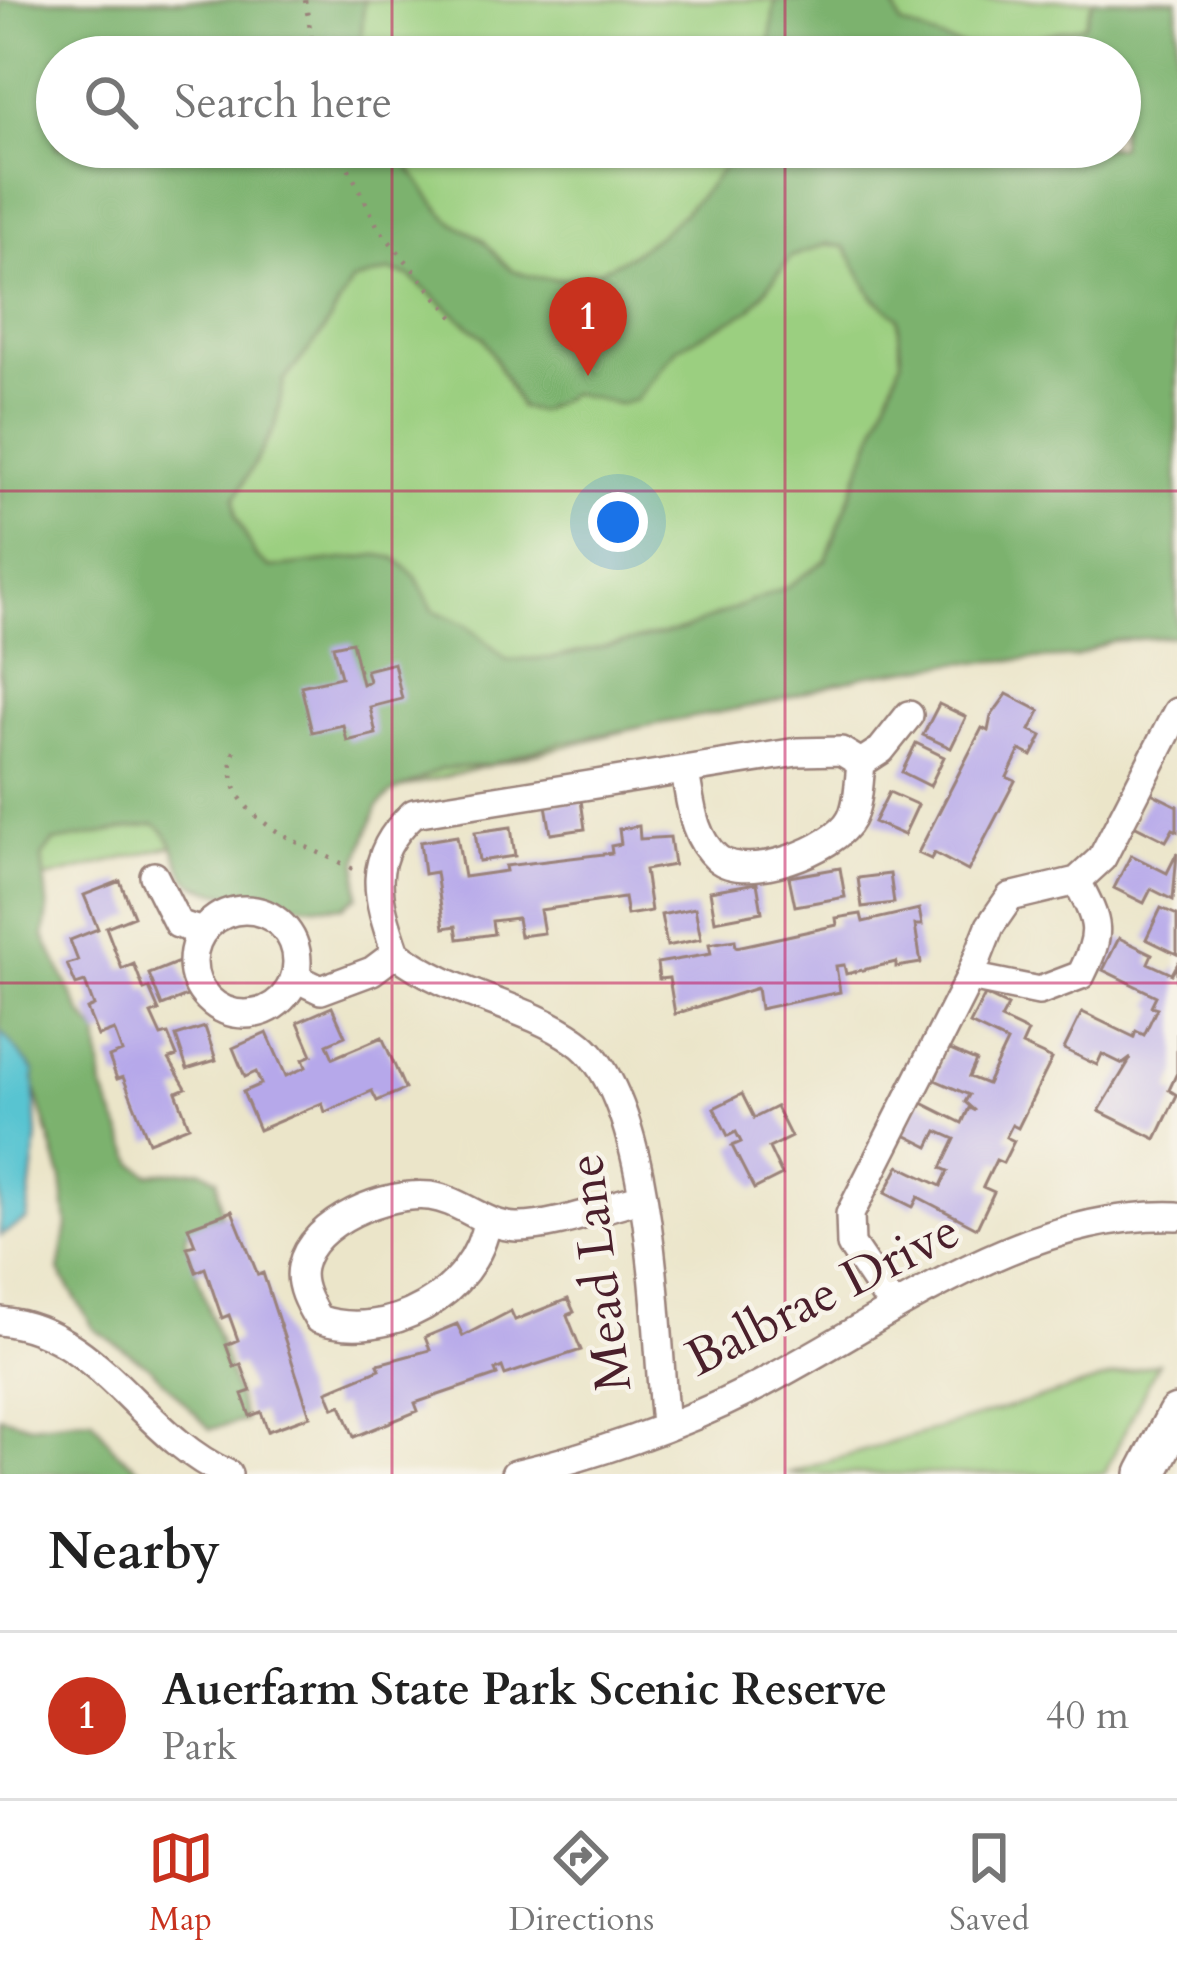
<!DOCTYPE html>
<html lang="en">
<head>
<meta charset="utf-8">
<style>
  body { margin:0; font-family:Cardo,serif; background:#f6f6f6; color:#222 }
  .you { position:absolute; left:618px; top:522px; width:42px; height:42px; margin:-30px; border:9px solid #fff; border-radius:50%; background:#1a73e8; box-shadow:0 0 0 18px #1a73e833 }
  .badge { display:grid; place-items:center; width:78px; height:78px; border-radius:50%; background:#c8321e; color:#fff; font-size:39px; font-weight:700 }
  .pin { position:absolute; translate:-50% -99px; filter:drop-shadow(0 3px 6px #0008) }
  .pin::after { content:''; position:absolute; top:63px; width:42px; height:36px; background:inherit; clip-path:polygon(0 0,100% 0,50% 100%) }
  .list { margin:0; padding:0; list-style:none }
  h2 { display:flex; justify-content:space-between; align-items:center; height:156px; margin:0; padding:0 48px; font-size:51px }
  h2 small { font-size:39px; font-weight:400; color:#767676 }
  .list li { display:grid; grid-template-columns:78px 1fr auto; gap:36px; align-items:center; box-sizing:border-box; height:168px; padding:0 48px; border-top:3px solid #e0e0e0 }
  .list b { display:block; font-size:45px; white-space:nowrap }
  .list p { margin:0; font-size:39px; white-space:nowrap; color:#767676 }
  .list em { font-size:39px; font-style:normal; color:#767676 }
  .icon { flex:none; width:66px; height:66px; fill:none; stroke:currentColor; stroke-width:2; stroke-linecap:round; stroke-linejoin:round }
  .map { position:relative; flex:none; width:1177px; height:1474px; overflow:hidden }
  .search { position:absolute; background:#fff; box-shadow:0 3px 9px #0004; left:36px; right:36px; top:36px; height:132px; display:flex; align-items:center; gap:30px; box-sizing:border-box; padding:0 42px; border-radius:66px; color:#767676; font-size:45px }
  .sheet { height:324px; background:#fff }
  nav { display:flex; justify-content:space-around; align-items:center; box-sizing:border-box; height:168px; border-top:3px solid #e0e0e0; background:#fff; font-size:33px; color:#767676 }
  nav a { display:grid; justify-items:center; gap:6px }
  nav .on { color:#c8321e }
  .map>svg:first-child { display:block }
</style>
</head>
<body>
<div class="map">
<svg width="1177" height="1474" viewBox="0 0 1177 1474">
  <rect width="100%" height="100%" fill="#f7f3e8"/>
  <filter id="ink" filterUnits="userSpaceOnUse"><feTurbulence type="fractalNoise" baseFrequency=".00833" numOctaves="2"/><feDisplacementMap in="SourceGraphic" scale="24" xChannelSelector="R" yChannelSelector="G"/><feConvolveMatrix kernelMatrix="1 2 1 2 8 2 1 2 1" color-interpolation-filters="sRGB"/></filter>
  <filter id="wash" filterUnits="userSpaceOnUse"><feTurbulence type="fractalNoise" baseFrequency=".004" numOctaves="4" result="noise"/><feDisplacementMap in="SourceGraphic" scale="48" xChannelSelector="R" yChannelSelector="G"/><feGaussianBlur stdDeviation="2.7" result="paint"/><feColorMatrix in="noise" values="0 0 0 0 0 0 0 0 0 0 0 0 0 0 0 0 0 1.4 0 .05"/><feComposite in="paint" operator="in"/></filter>
  <g filter="url(#wash)">
    <rect width="100%" height="100%" fill="#ebe5c9"/>
    <path fill="#9bcf80" stroke="#727756" stroke-width="3" fill-rule="evenodd" d="M0,0H1177L1078,616L11,887L0,847ZM57,57H1120V147H57Z
      M1158,1363L1104,1474H786Z"/>
    <path fill="#7cb26e" stroke="#63684c" stroke-width="3" fill-rule="evenodd" d="M0,0H364L360,57H57V147H393C414,169 427,199 449,219C457,228 471,231 480,238C492,247 500,263 513,270C600,309 695,211 738,147H1120V57H768L775,0H892L901,24C922,31 943,42 965,46C975,48 1075,30 1085,24L1093,0H1177V636L1112,641L1076,657L956,663L864,676L769,703L562,742L489,765L441,769L390,794L377,808L358,860V896L344,906C321,910 202,897 188,879C174,862 176,835 154,824L53,842L42,857L48,910L44,937L81,1013L98,1034L103,1089L135,1164L149,1174L202,1170L217,1179L221,1214L188,1231L186,1240L245,1421L210,1429L151,1368L94,1329L59,1271L67,1225L62,1180L30,1072L0,1037ZM826,244L845,247L873,297L898,317L901,361L826,560L787,587L682,630L553,658L507,660L467,625L433,610L416,577L395,558L378,555L270,568L256,557L236,516L235,498L275,427L284,381L323,332L352,282L389,271L409,276L484,338L520,407L538,412L572,393L618,404L636,400L677,348L750,310L791,257Z
      M0,1416L30,1425L92,1418L115,1450L145,1474H0Z"/>
    <path fill="#58c4d1" stroke="#51727e" stroke-width="3" d="M0,1030L34,1071L37,1137L27,1219L0,1236Z"/>
    <g id="blocks">
      <path fill="#b6a8ea" d="M352,642L362,684L369,681L366,670L394,663L402,699L370,707L376,734L347,741L343,725L312,732L301,686L341,677L333,646Z
        M1007,694L1040,711L1030,730L1042,736L1032,756L1020,750L1007,777L1015,781L968,871L934,853L931,859L918,853L982,728L988,731L991,716Z
        M939,704L966,717L951,748L923,735Z
        M916,743L944,757L930,786L902,772Z
        M889,792L918,805L904,835L874,822Z
        M1151,793L1177,806V831L1173,829L1166,841L1134,825Z
        M581,800L585,829L551,834L546,805Z
        M639,826L640,839L670,837L674,865L645,870L651,911L627,915L624,898L540,910L544,933L520,936L517,918L492,921L494,934L458,939L456,926L444,928L436,872L424,874L420,842L457,836L464,877L506,871L505,866L612,853L611,846L621,844L619,829Z
        M511,827L515,856L479,861L475,832Z
        M1177,853L1173,900L1151,889L1144,903L1114,888L1131,855L1167,873Z
        M840,868L845,897L795,906L789,877Z
        M890,874L894,903L862,907L858,878Z
        M120,881L134,916L106,927L122,969L134,964L144,990L149,988L159,1011L151,1014L161,1036L168,1034L177,1056L169,1059L186,1088L176,1092L189,1126L149,1142L123,1077L117,1079L109,1057L122,1052L114,1030L98,1036L87,1009L94,1006L85,982L76,985L67,964L78,961L70,940L98,929L84,895Z
        M757,883L762,912L715,921L710,891Z
        M695,908L701,939L667,946L661,915Z
        M1161,908L1177,915V954L1146,939Z
        M919,909L922,925H915L921,963L896,967V962L846,974L844,965L836,966L840,992L760,1009L757,988L675,1014L669,978L659,979L657,963L711,954L709,944L735,940L736,947L746,945L837,925L836,918L861,914L863,922Z
        M1119,938L1152,954L1148,963L1172,974L1177,965V1073L1169,1090L1177,1095L1156,1139L1099,1111L1131,1058L1123,1064L1102,1054L1097,1065L1064,1049L1082,1012L1134,1037L1136,1031L1144,1035L1157,1008L1151,1006L1156,996L1103,970Z
        M179,962L192,994L162,1006L149,974Z
        M985,995L1008,1006L1001,1019L1028,1032L1022,1045L1052,1059L1018,1128L1012,1125L1006,1137L1014,1141L1003,1163L996,1160L983,1187L994,1192L977,1228L918,1197L913,1207L885,1193L899,1166L941,1186L948,1171L941,1168L955,1139L937,1131L929,1147L903,1134L918,1101L962,1123L969,1108L975,1111L965,1102L969,1095L935,1080L948,1049L976,1061L969,1077L987,1084L1007,1042L970,1024Z
        M332,1007L345,1036L327,1044L333,1058L382,1037L405,1089L377,1101L372,1091L325,1112L322,1103L259,1130L243,1092L261,1084L256,1072L245,1077L233,1048L267,1033L286,1076L306,1067L303,1059L312,1055L298,1022Z
        M205,1027L216,1060L187,1069L176,1036Z
        M742,1094L754,1118L776,1107L791,1137L769,1148L782,1175L754,1189L732,1146L741,1142L736,1132L728,1136L714,1108Z
        M232,1211L258,1275L263,1273L310,1416L268,1431L261,1412L250,1416L242,1394L251,1391L241,1364L234,1367L226,1345L238,1340L229,1315L222,1318L205,1268L196,1272L187,1247L195,1245L188,1227Z
        M568,1299L574,1312L567,1315L581,1350L505,1375L502,1367L495,1370L497,1375L415,1403L418,1411L354,1437L341,1405L334,1408L327,1391L380,1369L378,1364L430,1350L425,1337L457,1324L463,1336L511,1311L515,1320Z"/>
    </g>
  </g>
  <g filter="url(#ink)">
    <use href="#blocks" fill-opacity="0" stroke="#9a827a" stroke-width="3"/>
    <g fill="none" stroke-linecap="round" stroke-linejoin="round">
      <defs>
        <path id="minor" d="M685,772C691,803 692,836 717,858C746,883 835,850 851,819C859,803 859,781 861,763
          M154,876L178,924L202,932
          M193 962a52 52 0 1 1 104 0a52 52 0 1 1-104 0Z
          M396,953C376,896 365,858 414,813L797,752L841,751L861,763L881,750L909,715
          M396,953C453,997 523,1003 576,1041C655,1096 655,1330 665,1424
          M970,977L1039,991L1081,975C1103,930 1099,924 1077,881
          M296,978L321,990L372,971L396,953
          M487,1221C476,1294 386,1343 318,1319C309,1304 298,1285 302,1267C311,1221 388,1191 430,1196C461,1200 484,1226 516,1227C555,1228 603,1207 641,1198
          M893,1307L851,1245L850,1214L970,977L990,926L1010,897L1077,881L1102,858L1177,712
          M0,1321C101,1331 141,1436 228,1474
          M515,1474C592,1456 677,1427 748,1391C882,1323 1018,1211 1177,1216"/>
        <path id="secondary" d="M1146,1474L1177,1415"/>
      </defs>
      <use href="#minor" stroke="#9a827a" stroke-width="32"/>
      <use href="#secondary" stroke="#9a827a" stroke-width="44"/>
      <path stroke="#9a827a" stroke-width="4.5" stroke-dasharray="3 9" stroke-linecap="butt" d="M305,0L315,57
        M338,147L379,229L456,320
        M234,751C216,819 306,844 353,869"/>
      <use href="#minor" stroke="#fff" stroke-width="27"/>
      <use href="#secondary" stroke="#fff" stroke-width="39"/>
    </g>
  </g>
  <path fill="none" stroke="#c2185b" stroke-width="3" stroke-opacity="0.55" d="M392,0V57M785,0V57M392,147V1474M785,147V1474M0,491H1177M0,983H1177"/>
  <g text-anchor="middle" stroke-width="9" stroke-linejoin="round" paint-order="stroke">
    <g font-size="51" fill="#4a1f2b" stroke="#f7f3e8">
      <text transform="translate(598 1273) rotate(-97)" y="18">Mead Lane</text>
      <text transform="translate(822 1293) rotate(-27)" y="18">Balbrae Drive</text>
    </g>
  </g>
</svg>
<div class="you"></div>
<div class="pin badge" style="left:588px;top:376px">1</div>
<div class="search"><svg class="icon" aria-label="search" viewBox="0 0 24 24"><circle cx="10" cy="10" r="6"/><path d="M15 15l6 6"/></svg>Search here</div>
</div>
<section class="sheet">
<h2>Nearby<small></small></h2>
<ul class="list">
<li><span class="badge">1</span><div><b>Auerfarm State Park Scenic Reserve</b><p>Park</p></div><em>40 m</em></li>
</ul>
</section>
<nav>
<a class="on"><svg class="icon" aria-label="map" viewBox="0 0 24 24"><path d="M3 6l6-2 6 2 6-2v14l-6 2-6-2-6 2zM9 4v14M15 6v14"/></svg>Map</a>
<a><svg class="icon" aria-label="directions" viewBox="0 0 24 24"><path d="M12 3l9 9-9 9-9-9zM9 14v-3h6M13 9l2 2-2 2"/></svg>Directions</a>
<a><svg class="icon" aria-label="saved" viewBox="0 0 24 24"><path d="M7 4h10v16l-5-4-5 4z"/></svg>Saved</a>
</nav>
</body>
</html>
